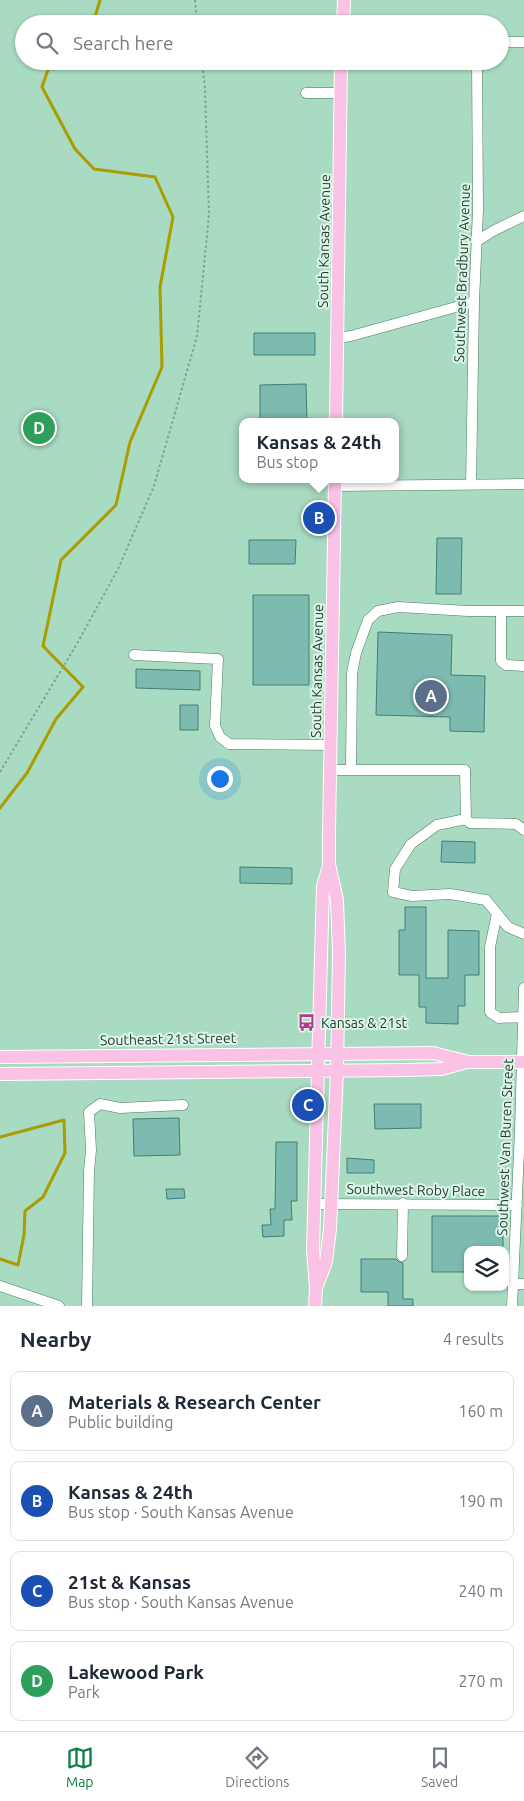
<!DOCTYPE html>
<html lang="en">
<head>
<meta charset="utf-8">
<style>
  body { margin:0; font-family:Ubuntu,sans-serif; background:#f2f2f3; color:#1f2937 }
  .controls { position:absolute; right:15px; bottom:15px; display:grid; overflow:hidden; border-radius:10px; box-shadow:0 1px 4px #0004 }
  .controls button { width:45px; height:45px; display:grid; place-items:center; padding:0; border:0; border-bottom:1px solid #e0e1e3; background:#fff; color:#1f2937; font:25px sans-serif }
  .you { position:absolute; left:219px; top:778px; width:18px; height:18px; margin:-12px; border:4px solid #fff; border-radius:50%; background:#1a73e8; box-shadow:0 0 0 8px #1a73e833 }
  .badge { display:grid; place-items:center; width:32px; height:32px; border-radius:50%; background:#0b8043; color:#fff; font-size:16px; font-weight:700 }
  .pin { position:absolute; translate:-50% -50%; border:2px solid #fff; box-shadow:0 1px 5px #0006 }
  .popup { position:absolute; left:239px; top:418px; width:160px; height:65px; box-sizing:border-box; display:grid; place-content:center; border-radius:10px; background:#fff; filter:drop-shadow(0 1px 4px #0005); font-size:16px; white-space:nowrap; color:#747a83 }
  .popup b { font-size:19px; color:#1f2937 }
  .popup::after { content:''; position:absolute; left:50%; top:100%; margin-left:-10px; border:10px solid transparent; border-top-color:#fff }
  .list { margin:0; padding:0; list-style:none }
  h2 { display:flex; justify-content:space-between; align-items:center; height:65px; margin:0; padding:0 20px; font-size:21px }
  h2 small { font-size:16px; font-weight:400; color:#747a83 }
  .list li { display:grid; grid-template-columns:32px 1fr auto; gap:15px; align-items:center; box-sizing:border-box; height:80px; margin:0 10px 10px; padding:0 10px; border:1px solid #e0e1e3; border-radius:10px }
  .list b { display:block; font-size:19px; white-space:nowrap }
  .list p { margin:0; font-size:16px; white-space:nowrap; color:#747a83 }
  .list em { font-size:16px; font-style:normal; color:#747a83 }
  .icon { flex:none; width:28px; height:28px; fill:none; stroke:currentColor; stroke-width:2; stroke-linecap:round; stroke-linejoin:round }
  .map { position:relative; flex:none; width:524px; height:1306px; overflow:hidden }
  .search { position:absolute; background:#fff; box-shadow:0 1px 4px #0004; left:15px; right:15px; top:15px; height:55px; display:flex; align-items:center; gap:12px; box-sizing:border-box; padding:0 18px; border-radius:28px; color:#747a83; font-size:19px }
  .sheet { height:425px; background:#fff }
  nav { display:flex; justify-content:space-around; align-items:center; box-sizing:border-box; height:70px; border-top:1px solid #e0e1e3; background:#fff; font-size:14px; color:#747a83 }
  nav a { display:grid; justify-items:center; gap:2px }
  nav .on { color:#0b8043 }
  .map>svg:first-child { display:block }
</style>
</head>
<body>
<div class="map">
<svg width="524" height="1306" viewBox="0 0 524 1306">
  <rect width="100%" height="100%" fill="#a8dbc1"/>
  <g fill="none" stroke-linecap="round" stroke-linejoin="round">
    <path stroke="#aa9c01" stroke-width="3" d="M93,24L100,0
      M0,808L27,773L56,719L83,687L43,646L61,560L116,505L130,442L162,367L160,287L173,217L155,177L94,169L75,149L42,87L51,61
      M0,1137L64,1120L65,1153L43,1197L25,1211L24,1235L18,1265L0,1259"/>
  </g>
  <path fill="#7dbab0" stroke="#427e75" d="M254,333H315V355H254Z
    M306,384L307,422H260V385Z
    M437,538H462L461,594H436Z
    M249,540H296L295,564H249Z
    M253,595H309V685H253Z
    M378,632L452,635L451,675L485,676L484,732L450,731V717L376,715Z
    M136,669L200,671V690L136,688Z
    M180,705H198V730H180Z
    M442,841L475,842V863L441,862Z
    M240,867L292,868V884L240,883Z
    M405,907H426V978H448V930L479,931V975H465V1006H458V1024L426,1023V1007H419V975H399V930H405Z
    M374,1104H421V1128L375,1129Z
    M179,1118L180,1155L134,1156L133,1119Z
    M276,1142H297V1201H291L292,1220H284V1236L263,1237L262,1225H271L270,1209H275Z
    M347,1158L374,1160V1173H347Z
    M166,1189H184L185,1198L167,1199Z
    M432,1216H503V1250H466V1272H432Z
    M361,1259H396L399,1262L403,1263V1299H413V1306H388V1292H361Z"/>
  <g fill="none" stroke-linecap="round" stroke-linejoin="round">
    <defs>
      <path id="minor" d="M500,42H524
        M306,93H341
        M477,241L493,231L524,216
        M337,338L351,336L474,302
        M471,485L474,302L478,210L477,61
        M335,486L524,484
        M501,611V661L506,665L524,666
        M134,655L218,659L215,726L220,737L229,744L331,745
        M330,770H465L466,819L470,823L516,824L524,830
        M351,770L352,673L356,653L368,620L378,611L398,607L468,611H524
        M466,819L437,825L411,844L395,869L393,892L412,896L450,894L486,900L508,927L524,934
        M497,913L490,947V1012L499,1018L523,1017
        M314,1204L517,1205
        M402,1256L403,1203
        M513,1284H524
        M0,1286L59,1306
        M87,1306L89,1171L91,1150L89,1112L100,1104L120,1108L183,1105
        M512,1306L520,1130L524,988"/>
      <path id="major" d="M343,24L344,0
        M336,422L341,61
        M0,1057L433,1053L469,1062H524
        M0,1074L405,1070L442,1069L467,1062
        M316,1288L326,1262L330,1229L337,1071L339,954L337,900L329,864V833L335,479
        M315,1306L316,1288L313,1250L323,886L329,866"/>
    </defs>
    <use href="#minor" stroke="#4b7c65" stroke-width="11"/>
    <use href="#major" stroke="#fff" stroke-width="14"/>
    <path stroke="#7ca590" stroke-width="2" stroke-dasharray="2.5 2.5" stroke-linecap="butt" d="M195,0L197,24
      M0,772L78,642L119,567L154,486L197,336L209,215L205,89L202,61"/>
    <use href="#minor" stroke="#fff" stroke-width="10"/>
    <use href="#major" stroke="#fac2e5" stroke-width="12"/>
  </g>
  <defs>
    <symbol id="bus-bare" viewBox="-9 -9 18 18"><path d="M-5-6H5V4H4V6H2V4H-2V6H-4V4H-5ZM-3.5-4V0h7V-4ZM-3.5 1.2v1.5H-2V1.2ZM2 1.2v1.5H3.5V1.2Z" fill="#b43a8d" stroke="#dcf6e8" stroke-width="2.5" paint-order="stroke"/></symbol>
  </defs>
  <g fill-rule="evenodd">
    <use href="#bus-bare" x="294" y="1010" width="25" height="25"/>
  </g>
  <g text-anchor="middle" stroke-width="4" stroke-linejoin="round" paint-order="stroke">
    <g font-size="14" fill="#273c32" stroke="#dcf6e8">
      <text transform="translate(324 241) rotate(-89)" y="5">South Kansas Avenue</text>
      <text transform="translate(462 273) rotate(-88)" y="5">Southwest Bradbury Avenue</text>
      <text transform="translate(317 671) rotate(-89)" y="5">South Kansas Avenue</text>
      <text transform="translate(168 1039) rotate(-1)" y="5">Southeast 21st Street</text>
      <text transform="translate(505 1147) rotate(-88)" y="5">Southwest Van Buren Street</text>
      <text transform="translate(416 1190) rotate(1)" y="5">Southwest Roby Place</text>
    </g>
    <g font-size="14" fill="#273c32" stroke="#dcf6e8" text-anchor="start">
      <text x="321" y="1028">Kansas &amp; 21st</text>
    </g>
  </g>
</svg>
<div class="controls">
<button><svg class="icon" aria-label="layers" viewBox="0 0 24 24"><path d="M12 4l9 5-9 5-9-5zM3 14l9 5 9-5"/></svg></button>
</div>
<div class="you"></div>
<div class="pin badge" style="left:431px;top:696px;background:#5c6f8a">A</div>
<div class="pin badge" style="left:319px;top:518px;background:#1a4fb4">B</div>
<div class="popup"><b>Kansas &amp; 24th</b>Bus stop</div>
<div class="pin badge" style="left:308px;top:1105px;background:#1a4fb4">C</div>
<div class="pin badge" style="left:39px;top:428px;background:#2e9e5b">D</div>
<div class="search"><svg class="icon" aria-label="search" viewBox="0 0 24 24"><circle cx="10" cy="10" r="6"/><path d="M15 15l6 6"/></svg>Search here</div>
</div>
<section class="sheet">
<h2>Nearby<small>4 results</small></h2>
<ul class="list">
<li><span class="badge" style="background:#5c6f8a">A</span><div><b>Materials &amp; Research Center</b><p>Public building</p></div><em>160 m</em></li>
<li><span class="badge" style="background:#1a4fb4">B</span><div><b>Kansas &amp; 24th</b><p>Bus stop · South Kansas Avenue</p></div><em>190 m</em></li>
<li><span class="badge" style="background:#1a4fb4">C</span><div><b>21st &amp; Kansas</b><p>Bus stop · South Kansas Avenue</p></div><em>240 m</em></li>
<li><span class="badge" style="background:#2e9e5b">D</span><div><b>Lakewood Park</b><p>Park</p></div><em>270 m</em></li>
</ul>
</section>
<nav>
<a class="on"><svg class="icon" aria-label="map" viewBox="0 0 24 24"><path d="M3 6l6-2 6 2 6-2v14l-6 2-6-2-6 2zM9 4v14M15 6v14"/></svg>Map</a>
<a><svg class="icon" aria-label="directions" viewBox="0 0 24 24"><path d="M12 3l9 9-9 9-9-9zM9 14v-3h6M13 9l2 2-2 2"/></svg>Directions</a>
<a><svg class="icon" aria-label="saved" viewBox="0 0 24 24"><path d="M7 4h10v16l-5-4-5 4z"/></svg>Saved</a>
</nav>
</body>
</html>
